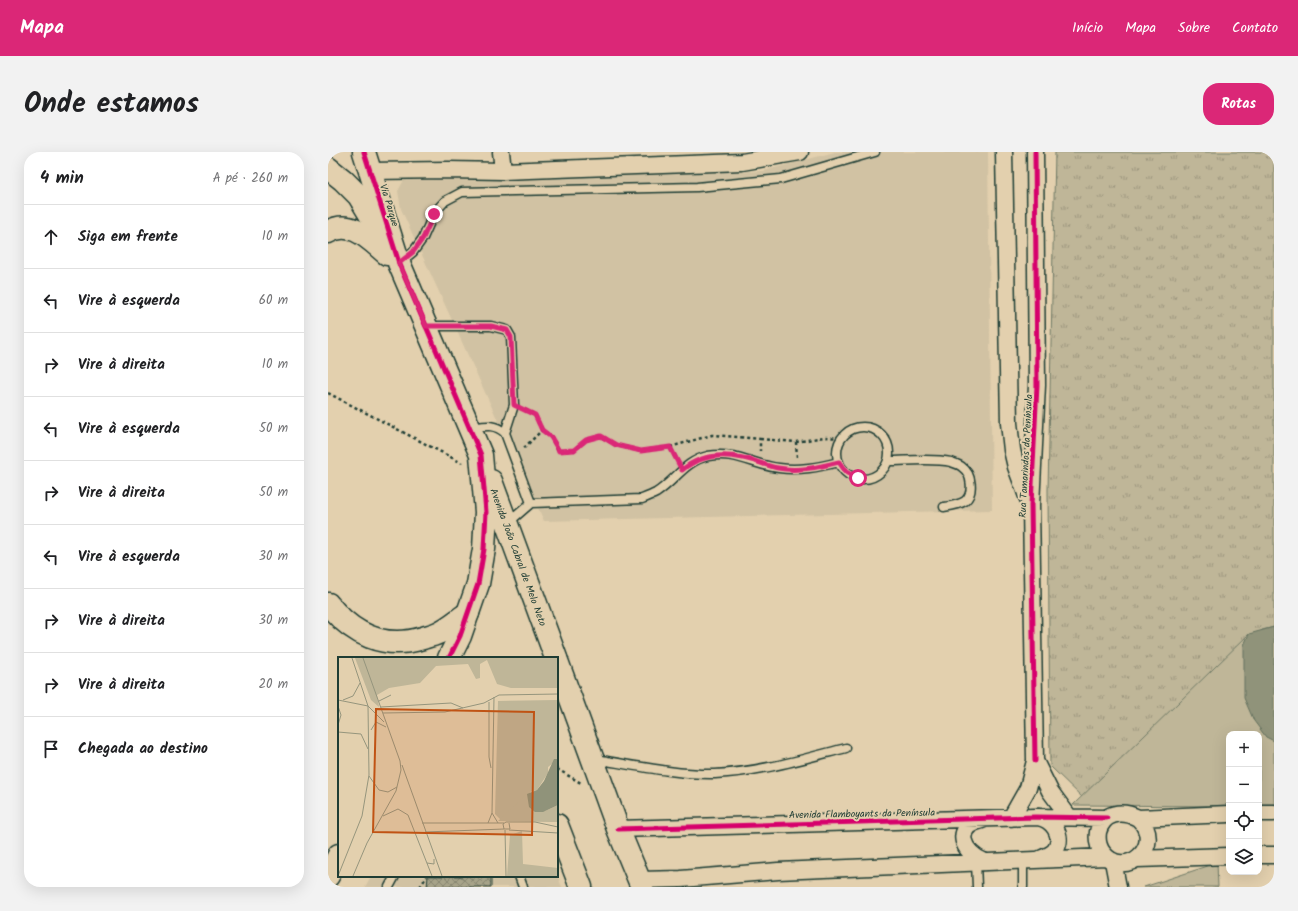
<!DOCTYPE html>
<html lang="pt">
<head>
<meta charset="utf-8">
<style>
  body { margin:0; font-family:Kalam,sans-serif; background:#f2f2f2; color:#202124 }
  .controls { position:absolute; right:12px; bottom:12px; display:grid; overflow:hidden; border-radius:8px; box-shadow:0 4px 16px #0002 }
  .controls button { width:36px; height:36px; display:grid; place-items:center; padding:0; border:0; border-bottom:1px solid #e0e0e0; background:#fff; color:#202124; font:20px sans-serif }
  .stop { position:absolute; width:12px; height:12px; margin:-9px; border:3px solid #db2777; border-radius:50%; background:#fff }
  .stop.end { background:#db2777; border-color:#fff; box-shadow:0 1px 4px #0008 }
  .list { margin:0; padding:0; list-style:none }
  h2 { display:flex; justify-content:space-between; align-items:center; height:52px; margin:0; padding:0 16px; font-size:17px }
  h2 small { font-size:13px; font-weight:400; color:#757577 }
  .list li { display:grid; grid-template-columns:26px 1fr auto; gap:12px; align-items:center; box-sizing:border-box; height:64px; padding:0 16px; border-top:1px solid #e0e0e0 }
  .list b { display:block; font-size:15px; white-space:nowrap }
  .list em { font-size:13px; font-style:normal; color:#757577 }
  .icon { flex:none; width:22px; height:22px; fill:none; stroke:currentColor; stroke-width:2; stroke-linecap:round; stroke-linejoin:round }
  .map { position:relative; flex:none; width:946px; height:735px; overflow:hidden; border-radius:16px }
  header { display:flex; align-items:center; gap:24px; box-sizing:border-box; height:56px; padding:0 20px; background:#db2777; color:#fff }
  header strong { font-size:19px }
  nav { display:flex; gap:22px; margin-inline-start:auto; font-size:14px }
  .intro { display:flex; align-items:center; justify-content:space-between; box-sizing:border-box; height:96px; padding:0 24px }
  h1 { margin:0; font-size:28px }
  .button { padding:10px 18px; border-radius:16px; background:#db2777; color:#fff; font-size:14px; font-weight:700 }
  main { display:flex; gap:24px; padding:0 24px }
  aside { flex:1; background:#fff; border-radius:16px; box-shadow:0 4px 16px #0002 }
  .map>svg:first-child { display:block }
</style>
</head>
<body>
<header>
<strong>Mapa</strong>
<nav><a>Início</a><a>Mapa</a><a>Sobre</a><a>Contato</a></nav>
</header>
<div class="intro"><h1>Onde estamos</h1><a class="button">Rotas</a></div>
<main>
<aside>
<h2>4 min<small>A pé · 260 m</small></h2>
<ul class="list">
<li><svg class="icon" aria-label="ahead" viewBox="0 0 24 24"><path d="M12 20V5M6 11l6-6 6 6"/></svg><div><b>Siga em frente</b></div><em>10 m</em></li>
<li><svg class="icon" aria-label="left" viewBox="0 0 24 24"><path d="M17 20v-9H6M10 6l-5 5 5 5"/></svg><div><b>Vire à esquerda</b></div><em>60 m</em></li>
<li><svg class="icon" aria-label="right" viewBox="0 0 24 24"><path d="M7 20v-9h11M14 6l5 5-5 5"/></svg><div><b>Vire à direita</b></div><em>10 m</em></li>
<li><svg class="icon" aria-label="left" viewBox="0 0 24 24"><path d="M17 20v-9H6M10 6l-5 5 5 5"/></svg><div><b>Vire à esquerda</b></div><em>50 m</em></li>
<li><svg class="icon" aria-label="right" viewBox="0 0 24 24"><path d="M7 20v-9h11M14 6l5 5-5 5"/></svg><div><b>Vire à direita</b></div><em>50 m</em></li>
<li><svg class="icon" aria-label="left" viewBox="0 0 24 24"><path d="M17 20v-9H6M10 6l-5 5 5 5"/></svg><div><b>Vire à esquerda</b></div><em>30 m</em></li>
<li><svg class="icon" aria-label="right" viewBox="0 0 24 24"><path d="M7 20v-9h11M14 6l5 5-5 5"/></svg><div><b>Vire à direita</b></div><em>30 m</em></li>
<li><svg class="icon" aria-label="right" viewBox="0 0 24 24"><path d="M7 20v-9h11M14 6l5 5-5 5"/></svg><div><b>Vire à direita</b></div><em>20 m</em></li>
<li><svg class="icon" aria-label="arrive" viewBox="0 0 24 24"><path d="M6 21V4h12l-3 4 3 4H6"/></svg><div><b>Chegada ao destino</b></div></li>
</ul>
</aside>
<div class="map">
<svg width="946" height="735" viewBox="0 0 946 735">
  <defs>
    <pattern id="grass-tufts" width="24" height="20" patternUnits="userSpaceOnUse"><rect width="24" height="20" fill="#bfb698"/><path d="M3 7l-1-3M5 7V3M7 7l1-3M15 17l-1-3M17 17v-4M19 17l1-3" fill="none" stroke="#9b957d"/></pattern>
    <pattern id="building-cross-hatch" width="8" height="8" patternUnits="userSpaceOnUse"><rect width="8" height="8" fill="#a7a389"/><path d="M0 0l8 8M0 8l8-8" fill="none" stroke="#878671"/></pattern>
  </defs>
  <rect width="100%" height="100%" fill="#e3d0ae"/>
  <filter id="ink" filterUnits="userSpaceOnUse"><feTurbulence type="fractalNoise" baseFrequency=".025" numOctaves="2"/><feDisplacementMap in="SourceGraphic" scale="8" xChannelSelector="R" yChannelSelector="G"/><feConvolveMatrix kernelMatrix="1 2 1 2 8 2 1 2 1" color-interpolation-filters="sRGB"/></filter>
  <g filter="url(#ink)">
    <path fill="#d1c2a3" d="M507,0H660L664,358L216,369L73,57L70,39L76,28L435,19Z
      M229,723L234,735H37L43,724Z"/>
    <path fill="url(#grass-tufts)" stroke="#6f7a66" d="M727,0H946V475L934,478L931,582H901L759,650L722,614L720,338Z"/>
    <path fill="#bfb698" stroke="#6f7a66" d="M921,482L926,569L946,576V654H931V582H901V654L745,653Z
      M889,711L890,735H816Z"/>
    <path fill="#90937a" stroke="#63715e" d="M946,475V589L938,585L926,569L916,546V493L921,482Z"/>
    <path fill="url(#building-cross-hatch)" stroke="#1f3d34" d="M100,724H163V735H99Z"/>
    <g fill="none" stroke-linecap="round" stroke-linejoin="round">
      <defs>
        <path id="lane" d="M73,110L85,100L95,86L106,61L117,49L134,40L369,35L453,27L547,0
          M99,174H163L179,178L183,185L186,253L177,281
          M509 301a26 26 0 1 1 52 0a26 26 0 1 1-52 0Z
          M143,276C157,274 166,271 177,281L203,351
          M560,309C579,309 605,306 623,310C626,311 632,313 634,315C644,322 646,341 637,349C631,353 623,354 616,355
          M180,371L203,351L314,347C319,345 324,343 328,341C347,329 357,309 380,304C409,299 425,313 451,316C471,319 491,315 511,310
          M267,607C304,613 351,623 387,622C432,620 475,607 518,596
          M695,709V735
          M648,710L649,735
          M191,724L195,735
          M61,735L67,724"/>
        <path id="street" d="M173,0L175,19
          M676,0L681,271L684,298L688,315L700,347
          M42,19L120,18L175,19L414,10L472,0
          M707,609L703,353L709,233L707,0
          M931,661H946
          M710,665C724,667 736,683 728,697C725,702 717,705 712,707
          M683,666L700,636L707,609L722,639L741,665
          M810,666C839,694 796,729 775,701C770,695 769,687 770,680C775,660 794,658 810,666L901,662
          M654,668C624,675 634,701 657,710
          M290,677L707,665L779,666
          M931,703H946
          M809,707L901,704
          M785,709L790,735
          M311,728L353,727L450,719L778,705"/>
        <g id="secondary">
          <path d="M36,0L71,111L153,303L158,360L156,397L150,432L132,484L121,506"/>
          <path d="M0,16L15,28L31,44L52,79"/>
          <path d="M0,80C23,66 42,88 59,102"/>
          <path id="s1" d="M163,329L228,506"/>
          <path d="M0,452C24,482 56,498 95,486C100,484 107,483 112,480C122,475 131,467 140,461"/>
          <path d="M229,509L290,677L314,735"/>
          <path d="M229,673L253,735"/>
          <path d="M0,724L11,703"/>
        </g>
      </defs>
      <use href="#lane" stroke="#1f3d34" stroke-width="11"/>
      <use href="#street" stroke="#1f3d34" stroke-width="19"/>
      <use href="#secondary" stroke="#1f3d34" stroke-width="25"/>
      <path stroke="#1f3d34" stroke-width="2.5" stroke-dasharray="3 3" stroke-linecap="butt" d="M0,241L134,311
        M197,258L207,263L214,278
        M432,287L468,290L496,285L513,286
        M468,290L469,306
        M342,295L384,283L432,287V299
        M196,296L214,278L223,285L231,299L246,298L258,288L273,284L288,293L313,299L342,295L349,308
        M229,617L253,631
        M92,735L99,724"/>
      <use href="#lane" stroke="#e3d0ae" stroke-width="8"/>
      <use href="#street" stroke="#e3d0ae" stroke-width="16"/>
      <use href="#secondary" stroke="#e3d0ae" stroke-width="22"/>
      <defs>
        <path id="cycleway" d="M36,0L71,111L153,303L158,360L156,397L150,432L132,484L121,506
          M707,609L703,353L709,233L707,0
          M290,677L707,665L779,666"/>
      </defs>
      <use href="#cycleway" stroke="#e3d0ae" stroke-width="8"/>
      <use href="#cycleway" stroke="#d6006c" stroke-width="5"/>
    </g>
  </g>
  <g fill="none" stroke-linecap="round" stroke-linejoin="round" filter="url(#ink)">
    <path stroke="#db2777" stroke-width="5" d="M106,62L95,86L85,100L71,111L98,174H163L179,178L183,185L186,253L207,263L214,278L223,285L231,299L246,298L258,288L273,284L288,293L313,299L342,295L354,318C372,303 392,301 415,306C427,308 438,314 450,316C470,320 491,315 511,310L518,320L530,326"/>
  </g>
  <g text-anchor="middle" stroke-width="4" stroke-linejoin="round" paint-order="stroke">
    <g font-size="10" fill="#1f3d34" stroke="#e3d0ae">
      <text transform="translate(62 53) rotate(73)" y="4">Via Parque</text>
      <text transform="translate(697 304) rotate(-87)" y="4">Rua Tamarindos da Península</text>
      <text dy="4" stroke="none"><textPath href="#s1" startOffset="81">Avenida João Cabral de Melo Neto</textPath></text>
      <text transform="translate(534 661) rotate(-1)" y="4">Avenida Flamboyants da Península</text>
    </g>
  </g>
  <g transform="translate(10 505)">
    <rect width="220" height="220" fill="#e3d0ae"/>
    <path d="M17,1H220V31H173L159,27L149,3L142,7V21L138,22L130,7L98,9L82,26L51,31L39,38L41,50L33,43ZM220,43V102L210,110V116L199,133L192,135L207,154L220,148V165L163,163L157,157L160,44Z" fill="#bfb698"/>
    <path d="M190,136L191,150L205,155L220,151V165L160,164ZM184,174L185,207L220,211V219H169L172,178Z" fill="#bfb698"/>
    <path d="M216,102H220V148L205,155H197L191,150L189,137L199,133L206,124Z" fill="#90937a"/>
    <path fill="none" stroke="#95957d" stroke-width="1" d="M0,43L30,49L46,65M5,43L15,39L22,26M41,44L53,38M151,45V100L153,111M0,49L3,58L0,68M43,50L113,46L125,51M45,56L107,55L146,46L161,38L220,37M33,73L38,65L48,70M0,75L23,77L30,92M64,108L104,219M31,119L41,133L50,135L59,130M154,156L156,40M45,159L60,152L70,158L94,219M84,166H166M150,166L154,156L160,166M171,166L172,172H166L165,167L168,165H197L220,170M167,173L168,219M171,173L220,176M87,175L166,172M89,206L96,207V202M0,219L24,159L31,118L30,49L14,1M15,219L29,186L58,134L63,113L62,104L25,1"/>
    <path fill="#c05314" fill-opacity="0.15" stroke="#c05314" stroke-width="2" d="M38,52L196,55L194,178L35,175Z"/>
    <rect width="220" height="220" fill="none" stroke="#1f3d34" stroke-width="2"/>
  </g>
</svg>
<div class="controls">
<button>+</button>
<button>−</button>
<button><svg class="icon" aria-label="locate" viewBox="0 0 24 24"><circle cx="12" cy="12" r="6"/><path d="M12 2v4M12 18v4M2 12h4M18 12h4"/></svg></button>
<button><svg class="icon" aria-label="layers" viewBox="0 0 24 24"><path d="M12 4l9 5-9 5-9-5zM3 14l9 5 9-5"/></svg></button>
</div>
<div class="stop" style="left:530px;top:326px"></div>
<div class="stop end" style="left:106px;top:62px"></div>
</div>
</main>
</body>
</html>
